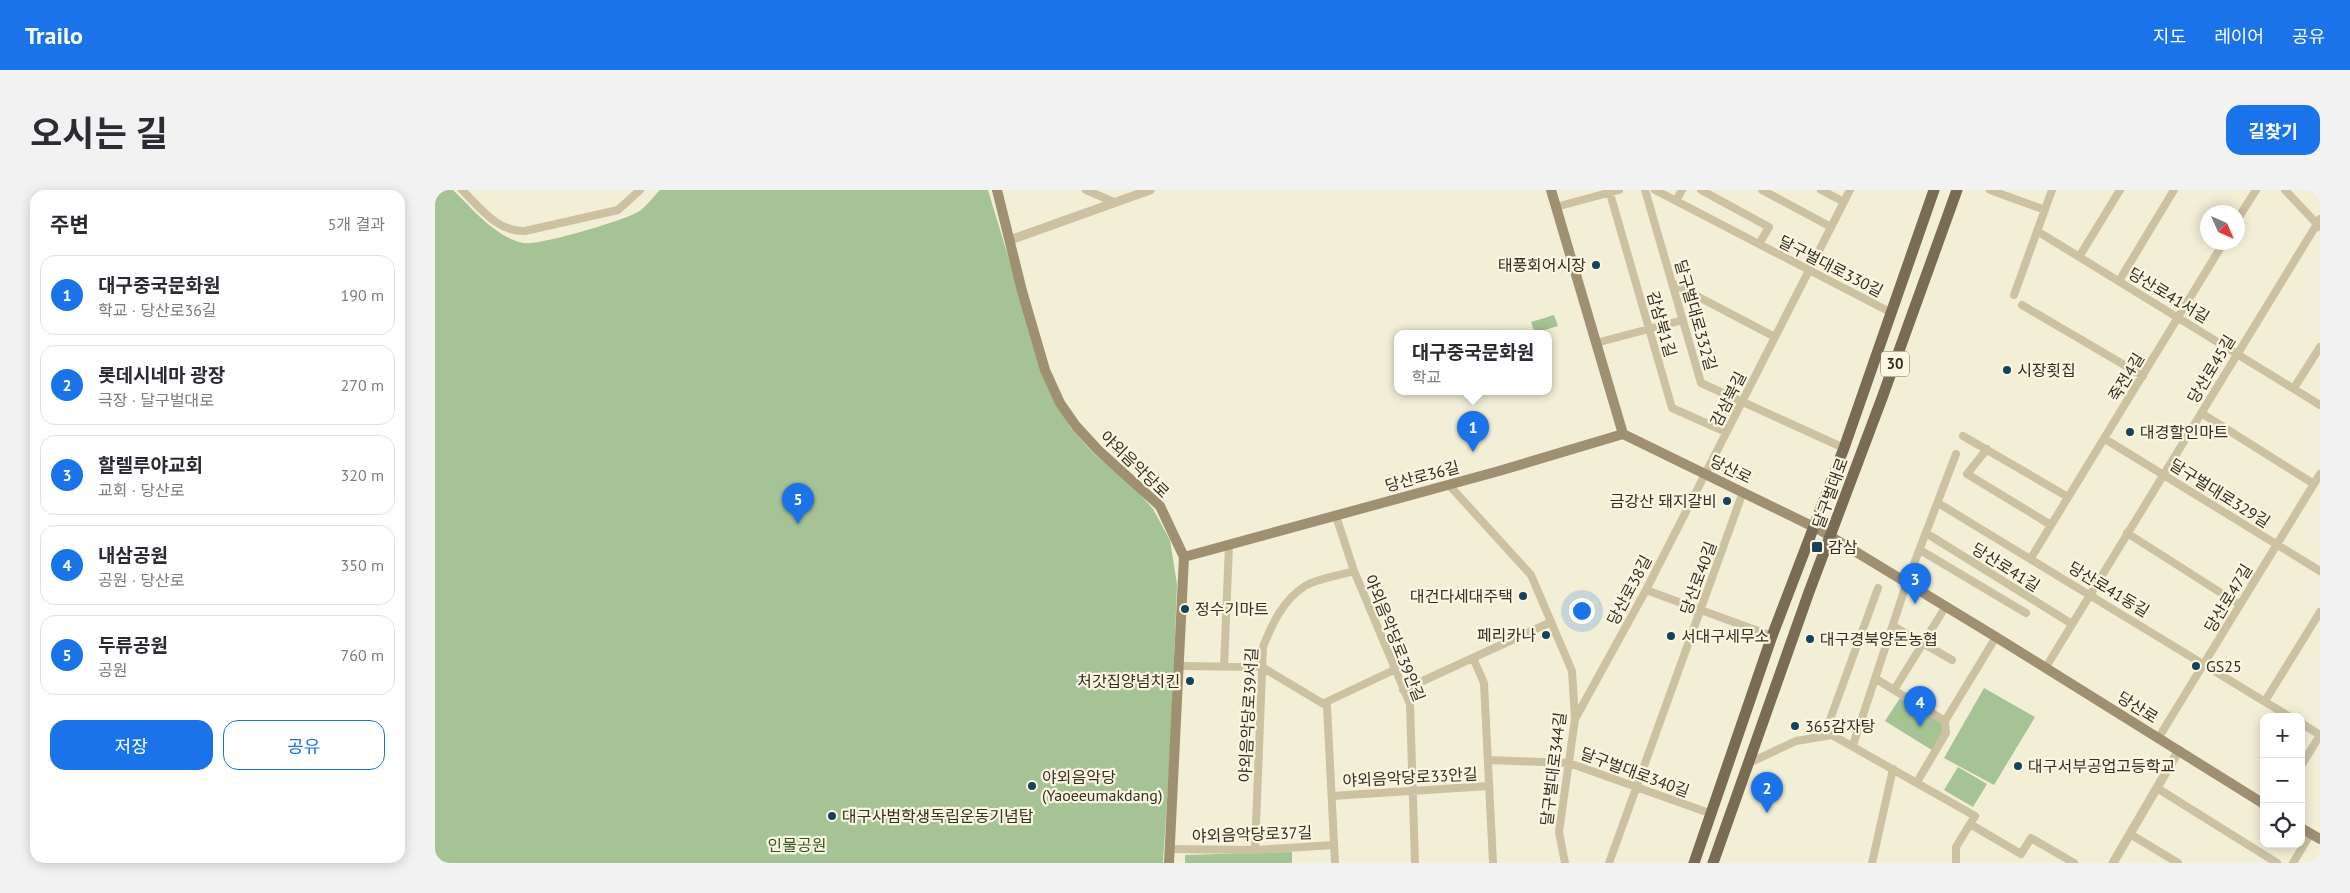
<!DOCTYPE html>
<html lang="ko">
<head>
<meta charset="utf-8">
<style>
  body { margin:0; font-family:"PT Sans","Noto Sans KR",sans-serif; background:#f2f2f3; color:#2b2b33 }
  .controls { position:absolute; right:15px; bottom:15px; display:grid; overflow:hidden; border-radius:10px; box-shadow:0 2px 12px #0003 }
  .controls button { width:45px; height:45px; display:grid; place-items:center; padding:0; border:0; border-bottom:1px solid #e1e1e2; background:#fff; color:#2b2b33; font:25px sans-serif }
  .compass { position:absolute; left:1765px; top:15px; width:45px; height:45px; border-radius:50%; background:#fff; box-shadow:0 2px 12px #0003; rotate:135deg }
  .you { position:absolute; left:1146px; top:420px; width:18px; height:18px; margin:-12px; border:4px solid #fff; border-radius:50%; background:#1a73e8; box-shadow:0 0 0 8px #1a73e833 }
  .badge { display:grid; place-items:center; width:32px; height:32px; border-radius:50%; background:#1a73e8; color:#fff; font-size:16px; font-weight:700 }
  .pin { position:absolute; translate:-50% -41px; filter:drop-shadow(0 1px 2px #0008) }
  .pin::after { content:''; position:absolute; top:26px; width:18px; height:15px; background:inherit; clip-path:polygon(0 0,100% 0,50% 100%) }
  .popup { position:absolute; left:959px; top:140px; width:158px; height:65px; box-sizing:border-box; display:grid; place-content:center; border-radius:10px; background:#fff; filter:drop-shadow(0 1px 4px #0005); font-size:16px; white-space:nowrap; color:#7c7c81 }
  .popup b { font-size:19px; color:#2b2b33 }
  .popup::after { content:''; position:absolute; left:50%; top:100%; margin-left:-10px; border:10px solid transparent; border-top-color:#fff }
  .list { margin:0; padding:0; list-style:none }
  h2 { display:flex; justify-content:space-between; align-items:center; height:65px; margin:0; padding:0 20px; font-size:21px }
  h2 small { font-size:16px; font-weight:400; color:#7c7c81 }
  .list li { display:grid; grid-template-columns:32px 1fr auto; gap:15px; align-items:center; box-sizing:border-box; height:80px; margin:0 10px 10px; padding:0 10px; border:1px solid #e1e1e2; border-radius:15px }
  .list b { display:block; font-size:19px; white-space:nowrap }
  .list p { margin:0; font-size:16px; white-space:nowrap; color:#7c7c81 }
  .list em { font-size:16px; font-style:normal; color:#7c7c81 }
  .actions { display:flex; gap:10px; padding:15px 20px }
  .actions a { flex:1; padding:11px 0; border:1px solid #1a73e8; border-radius:15px; text-align:center; font-size:18px; color:#1a73e8 }
  .actions .main { background:#1a73e8; color:#fff }
  .icon { flex:none; width:28px; height:28px; fill:none; stroke:currentColor; stroke-width:2; stroke-linecap:round; stroke-linejoin:round }
  .map { position:relative; flex:none; width:1885px; height:673px; overflow:hidden; border-radius:15px }
  header { display:flex; align-items:center; gap:30px; box-sizing:border-box; height:70px; padding:0 25px; background:#1a73e8; color:#fff }
  header strong { font-size:24px }
  nav { display:flex; gap:28px; margin-inline-start:auto; font-size:18px }
  .intro { display:flex; align-items:center; justify-content:space-between; box-sizing:border-box; height:120px; padding:0 30px }
  h1 { margin:0; font-size:35px }
  .button { padding:12px 22px; border-radius:15px; background:#1a73e8; color:#fff; font-size:18px; font-weight:700 }
  main { display:flex; gap:30px; padding:0 30px }
  aside { flex:1; background:#fff; border-radius:15px; box-shadow:0 2px 12px #0003 }
  .map>svg:first-child { display:block }
</style>
</head>
<body>
<header>
<strong>Trailo</strong>
<nav><a>지도</a><a>레이어</a><a>공유</a></nav>
</header>
<div class="intro"><h1>오시는 길</h1><a class="button">길찾기</a></div>
<main>
<aside>
<h2>주변<small>5개 결과</small></h2>
<ul class="list">
<li><span class="badge">1</span><div><b>대구중국문화원</b><p>학교 · 당산로36길</p></div><em>190 m</em></li>
<li><span class="badge">2</span><div><b>롯데시네마 광장</b><p>극장 · 달구벌대로</p></div><em>270 m</em></li>
<li><span class="badge">3</span><div><b>할렐루야교회</b><p>교회 · 당산로</p></div><em>320 m</em></li>
<li><span class="badge">4</span><div><b>내삼공원</b><p>공원 · 당산로</p></div><em>350 m</em></li>
<li><span class="badge">5</span><div><b>두류공원</b><p>공원</p></div><em>760 m</em></li>
</ul>
<div class="actions"><a class="main">저장</a><a>공유</a></div>
</aside>
<div class="map">
<svg width="1885" height="673" viewBox="0 0 1885 673">
  <rect width="100%" height="100%" fill="#f3eed6"/>
  <path fill="#a6c395" d="M0,0H18C38,19 60,47 88,53C104,56 187,31 203,22C211,17 218,7 225,0H553L582,96L635,237L659,264L695,293L718,319L735,350L742,394L736,549L728,673H0Z
    M1119,125L1123,136L1100,143L1096,132Z
    M1549,498L1600,527L1559,595L1509,568Z
    M1467,505L1510,531L1511,543L1500,562L1450,531Z
    M1523,577L1552,594L1538,617L1509,600Z
    M857,662V673H750V665Z"/>
  <g fill="none" stroke-linecap="round" stroke-linejoin="round">
    <path stroke="#ccc1a1" stroke-width="8" d="M27,0C46,19 63,42 90,41L183,20L205,0
      M651,0L679,12
      M1174,0L1237,218L1291,242
      M1210,0L1266,193L1409,258
      M1220,0L1455,122
      M1266,0L1334,37L1324,54
      M1327,0L1396,37
      M1386,0L1409,12
      M1555,0L1610,20
      M1850,0L1885,37
      M1241,11L1247,0
      M1121,17L1184,0
      M1802,30L1821,0
      M1602,41L1885,215
      M1644,67L1685,0
      M1684,91L1739,0
      M1237,93L1340,147
      M1579,105L1617,0
      M1587,115L1708,186
      M1161,153L1248,130
      M1859,198L1885,157
      M1766,223L1879,294
      M1528,246L1633,307
      M1670,249L1885,381
      M1552,259L1532,284L1616,335
      M1014,295L1096,385L1137,481L1140,529L1124,642L1130,673
      M1503,313L1855,527
      M901,326L919,381L975,514L980,673
      M1491,343L1637,434
      M1692,343L1805,415
      M1485,360L1591,423
      M1596,368L1789,52
      M1211,400L1337,446
      M1458,436L1517,470
      M1038,468L1049,493L1058,673
      M744,476L827,477L892,516L900,673
      M789,477L794,355
      M1611,477L1885,29
      M1441,489L1510,531
      M968,500L1116,432
      M1459,500L1511,416
      M1830,511L1885,422
      M889,513L959,480
      M1140,529L1211,400L1415,0
      M1866,533L1885,545
      M1389,546L1443,398
      M1724,547L1885,284
      M1418,555L1472,392L1521,264
      M1053,570L1134,573L1277,624
      M1314,573L1361,551L1397,545L1540,626L1535,634L1586,664
      M1866,576L1885,545
      M1482,592L1511,543L1510,531L1561,447
      M1722,598L1842,673
      M897,606L1054,596
      M1695,644L1743,673
      M735,659L820,660L899,655
      M820,660L828,457C837,434 848,410 870,396C883,388 904,386 919,381
      M1586,664L1596,648L1639,673
      M1174,673L1308,302
      M1437,673L1458,579
      M1521,673V657L1535,634
      M1858,673L1876,643"/>
    <path stroke="#ccc1a1" stroke-width="9" d="M575,50L715,0
      M1678,673L1744,560"/>
    <path stroke="#9f9072" stroke-width="10" d="M562,0L587,101L610,180L625,213L641,236L663,260L725,316L749,367L734,673
      M1116,0L1188,244L1385,340L1561,447L1829,614
      M749,367L1064,281L1188,244
      M1866,638L1885,649"/>
    <path stroke="#796b54" stroke-width="11" d="M1259,673L1337,446L1409,258L1499,0
      M1278,673L1374,402L1447,208L1522,0"/>
  </g>
  <g fill="#17425a" stroke="#fbf6e2" stroke-width="2">
    <circle cx="1161" cy="75" r="5"/>
    <circle cx="1572" cy="180" r="5"/>
    <circle cx="1695" cy="242" r="5"/>
    <circle cx="1292" cy="311" r="5"/>
    <rect x="1376" y="351" width="12" height="12" rx="2.5"/>
    <circle cx="1088" cy="406" r="5"/>
    <circle cx="750" cy="419" r="5"/>
    <circle cx="1111" cy="445" r="5"/>
    <circle cx="1236" cy="446" r="5"/>
    <circle cx="1375" cy="449" r="5"/>
    <circle cx="1761" cy="476" r="5"/>
    <circle cx="755" cy="491" r="5"/>
    <circle cx="1360" cy="536" r="5"/>
    <circle cx="1583" cy="576" r="5"/>
    <circle cx="597" cy="596" r="5"/>
    <circle cx="397" cy="626" r="5"/>
  </g>
  <g text-anchor="middle" stroke-width="4.5" stroke-linejoin="round" paint-order="stroke">
    <rect fill="#fbf6e2" stroke="#706a5d" stroke-width="1" x="1446" y="161.5" width="28" height="25" rx="4"/>
    <g font-size="15" font-weight="bold" fill="#352e24">
      <text x="1460" y="179">30</text>
    </g>
    <g font-size="16" fill="#352e24" stroke="#fbf6e2" text-anchor="start">
      <text x="1151" y="81" text-anchor="end">태풍회어시장</text>
      <text x="1582" y="186">시장횟집</text>
      <text x="1705" y="248">대경할인마트</text>
      <text x="1282" y="317" text-anchor="end">금강산 돼지갈비</text>
      <text x="1393" y="363">감삼</text>
      <text x="1078" y="412" text-anchor="end">대건다세대주택</text>
      <text x="760" y="425">정수기마트</text>
      <text x="1101" y="451" text-anchor="end">페리카나</text>
      <text x="1246" y="452">서대구세무소</text>
      <text x="1385" y="455">대구경북양돈농협</text>
      <text x="1771" y="482">GS25</text>
      <text x="745" y="497" text-anchor="end">처갓집양념치킨</text>
      <text x="1370" y="542">365감자탕</text>
      <text x="1593" y="582">대구서부공업고등학교</text>
      <text x="607" y="593">야외음악당<tspan x="607" dy="18">(Yaoeeumakdang)</tspan></text>
      <text x="407" y="632">대구사범학생독립운동기념탑</text>
    </g>
    <g font-size="16" fill="#352e24" stroke="#fbf6e2">
      <text transform="translate(1396 76) rotate(27)" y="6">달구벌대로330길</text>
      <text transform="translate(1734 105) rotate(31)" y="6">당산로41서길</text>
      <text transform="translate(1261 125) rotate(74)" y="6">달구벌대로332길</text>
      <text transform="translate(1227 134) rotate(74)" y="6">감삼북1길</text>
      <text transform="translate(1776 179) rotate(-59)" y="6">당산로45길</text>
      <text transform="translate(1691 187) rotate(-59)" y="6">죽전4길</text>
      <text transform="translate(1293 209) rotate(-63)" y="6">감삼북길</text>
      <text transform="translate(700 274) rotate(44)" y="6">야외음악당로</text>
      <text transform="translate(1296 279) rotate(26)" y="6">당산로</text>
      <text transform="translate(987 286) rotate(-15)" y="6">당산로36길</text>
      <text transform="translate(1395 303) rotate(-70)" y="6">달구벌대로</text>
      <text transform="translate(1785 303) rotate(32)" y="6">달구벌대로329길</text>
      <text transform="translate(1571 377) rotate(32)" y="6">당산로41길</text>
      <text transform="translate(1263 388) rotate(-70)" y="6">당산로40길</text>
      <text transform="translate(1674 399) rotate(31)" y="6">당산로41동길</text>
      <text transform="translate(1194 400) rotate(-62)" y="6">당산로38길</text>
      <text transform="translate(1793 408) rotate(-59)" y="6">당산로47길</text>
      <text transform="translate(960 448) rotate(68)" y="6">야외음악당로39안길</text>
      <text transform="translate(1703 517) rotate(32)" y="6">당산로</text>
      <text transform="translate(813 525) rotate(-87)" y="6">야외음악당로39서길</text>
      <text transform="translate(1118 579) rotate(-83)" y="6">달구벌대로344길</text>
      <text transform="translate(1200 582) rotate(20)" y="6">달구벌대로340길</text>
      <text transform="translate(975 587) rotate(-3)" y="6">야외음악당로33안길</text>
      <text transform="translate(817 644) rotate(-2)" y="6">야외음악당로37길</text>
    </g>
    <g font-size="16" fill="#365626" stroke="#fbf6e2">
      <text x="362" y="661">인물공원</text>
    </g>
  </g>
</svg>
<div class="controls">
<button>+</button>
<button>−</button>
<button><svg class="icon" aria-label="locate" viewBox="0 0 24 24"><circle cx="12" cy="12" r="6"/><path d="M12 2v4M12 18v4M2 12h4M18 12h4"/></svg></button>
</div>
<svg class="compass" viewBox="-18 -18 36 36"><path d="M0-13l5 13h-10z" fill="#e53935"/><path d="M0 13l5-13h-10z" fill="#7c7c81"/></svg>
<div class="you"></div>
<div class="pin badge" style="left:1038px;top:262px">1</div>
<div class="popup"><b>대구중국문화원</b>학교</div>
<div class="pin badge" style="left:1332px;top:623px">2</div>
<div class="pin badge" style="left:1480px;top:414px">3</div>
<div class="pin badge" style="left:1485px;top:537px">4</div>
<div class="pin badge" style="left:363px;top:334px">5</div>
</div>
</main>
</body>
</html>
